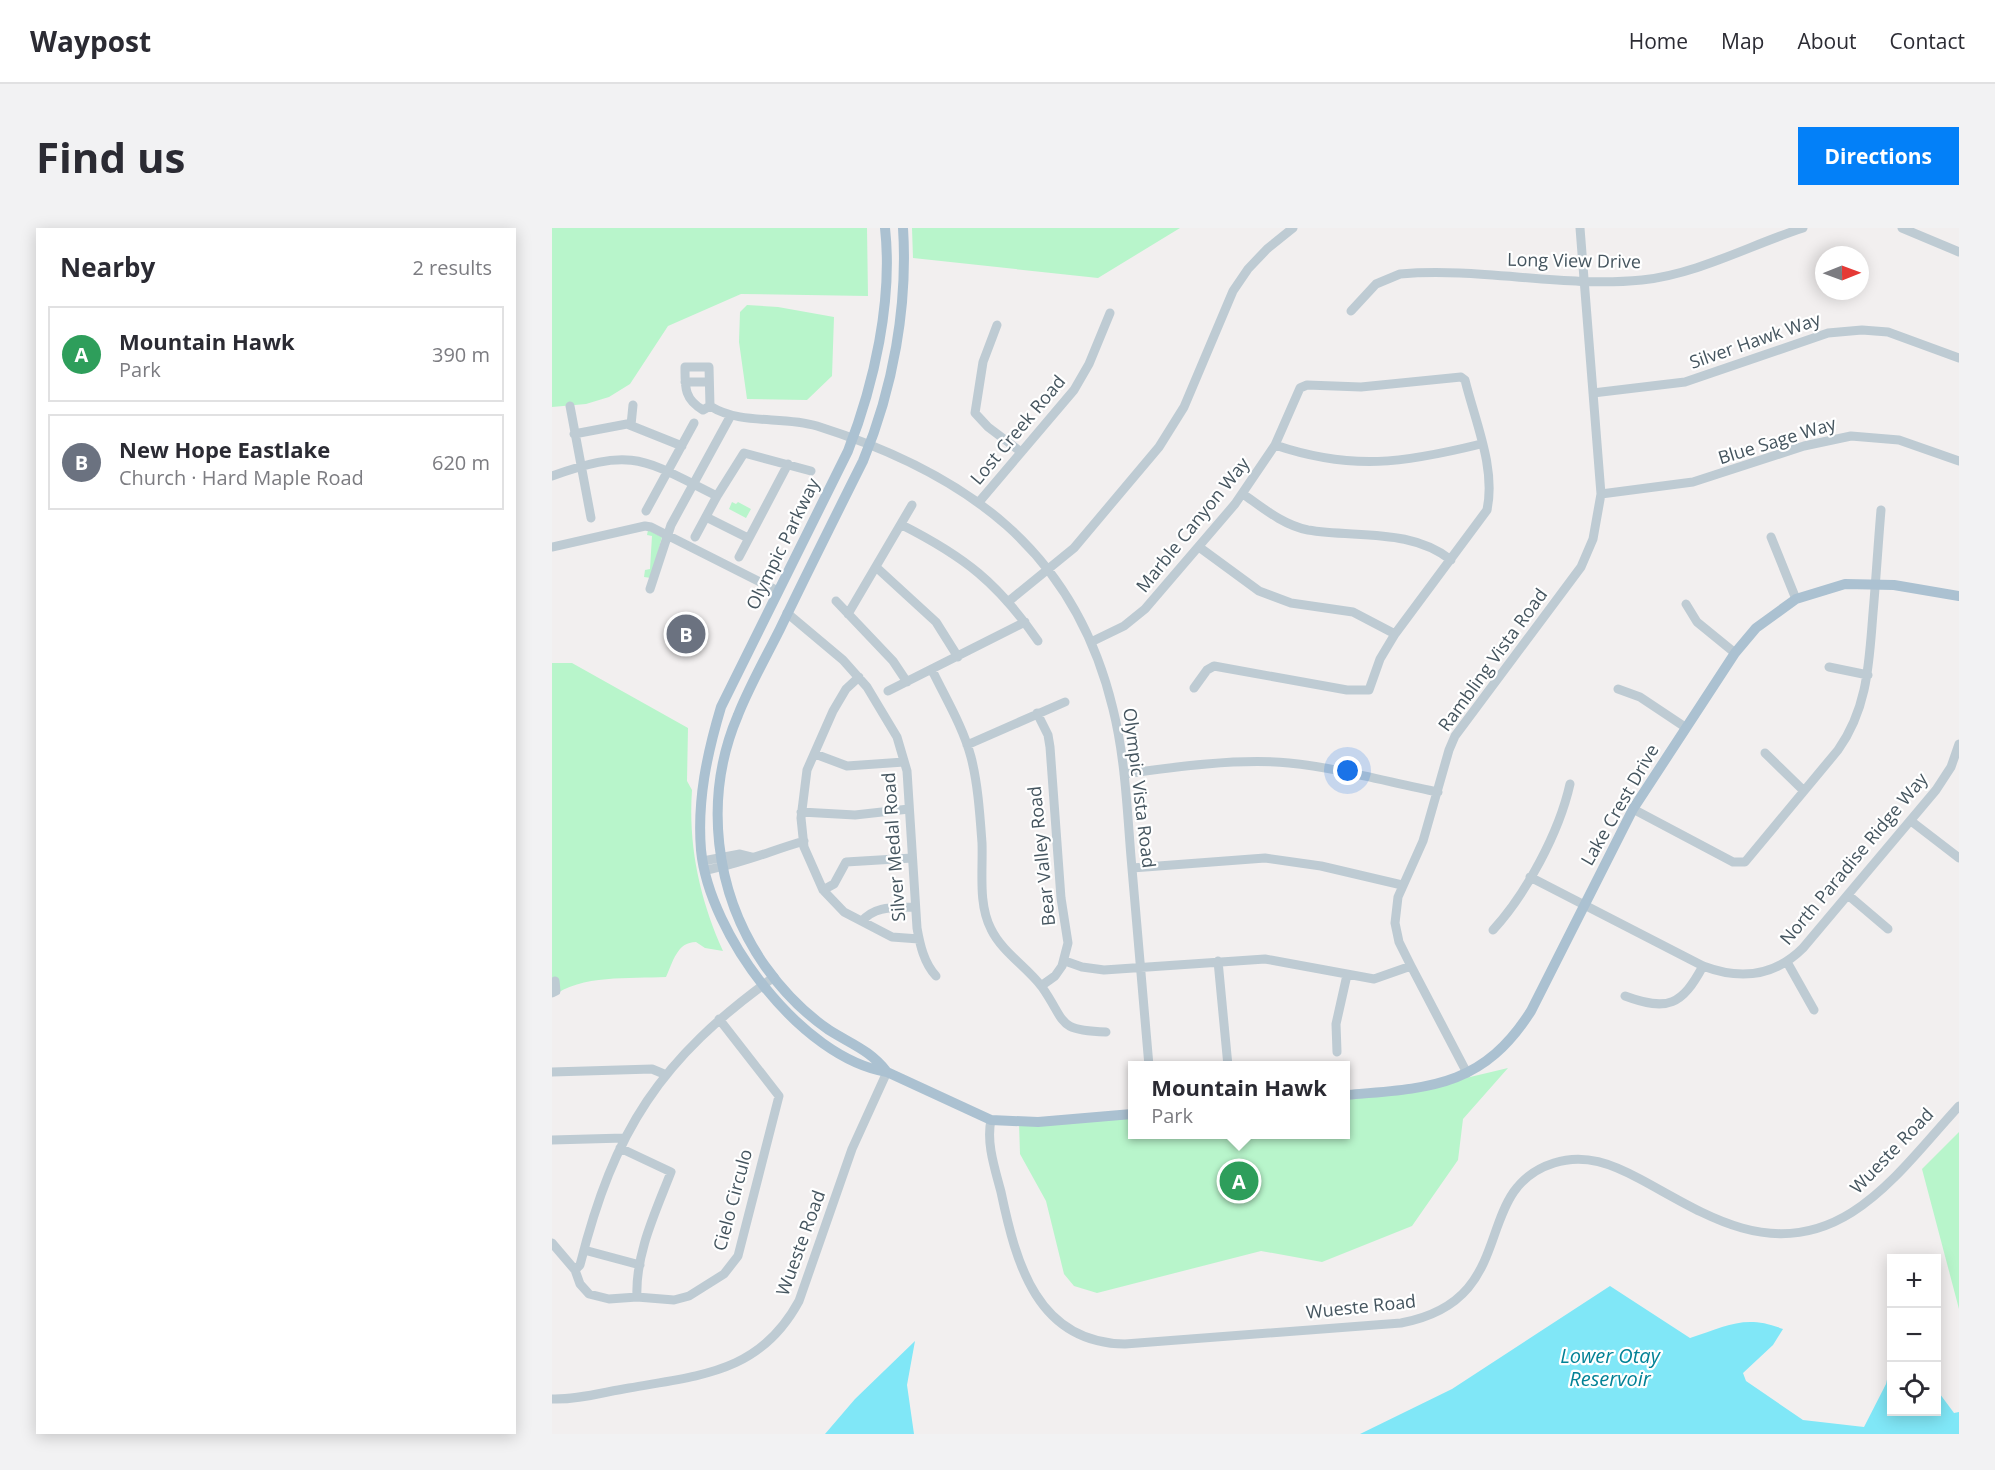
<!DOCTYPE html>
<html lang="en">
<head>
<meta charset="utf-8">
<style>
  body { margin:0; font-family:"Open Sans",sans-serif; background:#f2f2f3; color:#2b2b33 }
  .controls { position:absolute; right:18px; bottom:18px; display:grid; overflow:hidden; border-radius:0px; box-shadow:0 3px 15px #0003 }
  .controls button { width:54px; height:54px; display:grid; place-items:center; padding:0; border:0; border-bottom:2px solid #e1e1e2; background:#fff; color:#2b2b33; font:30px sans-serif }
  .compass { position:absolute; left:1263px; top:18px; width:54px; height:54px; border-radius:50%; background:#fff; box-shadow:0 3px 15px #0003; rotate:89deg }
  .you { position:absolute; left:796px; top:543px; width:21px; height:21px; margin:-15px; border:4px solid #fff; border-radius:50%; background:#1a73e8; box-shadow:0 0 0 9px #1a73e833 }
  .badge { display:grid; place-items:center; width:39px; height:39px; border-radius:50%; background:#0380f8; color:#fff; font-size:20px; font-weight:700 }
  .pin { position:absolute; translate:-50% -50%; border:3px solid #fff; box-shadow:0 2px 6px #0006 }
  .popup { position:absolute; left:576px; top:833px; width:222px; height:78px; box-sizing:border-box; display:grid; place-content:center; border-radius:0px; background:#fff; filter:drop-shadow(0 2px 4px #0005); font-size:20px; white-space:nowrap; color:#7c7c81 }
  .popup b { font-size:22px; color:#2b2b33 }
  .popup::after { content:''; position:absolute; left:50%; top:100%; margin-left:-12px; border:12px solid transparent; border-top-color:#fff }
  .list { margin:0; padding:0; list-style:none }
  h2 { display:flex; justify-content:space-between; align-items:center; height:78px; margin:0; padding:0 24px; font-size:26px }
  h2 small { font-size:20px; font-weight:400; color:#7c7c81 }
  .list li { display:grid; grid-template-columns:39px 1fr auto; gap:18px; align-items:center; box-sizing:border-box; height:96px; margin:0 12px 12px; padding:0 12px; border:2px solid #e1e1e2; border-radius:0px }
  .list b { display:block; font-size:22px; white-space:nowrap }
  .list p { margin:0; font-size:20px; white-space:nowrap; color:#7c7c81 }
  .list em { font-size:20px; font-style:normal; color:#7c7c81 }
  .icon { flex:none; width:33px; height:33px; fill:none; stroke:currentColor; stroke-width:2; stroke-linecap:round; stroke-linejoin:round }
  .map { position:relative; flex:none; width:1407px; height:1206px; overflow:hidden; border-radius:0px }
  header { display:flex; align-items:center; gap:36px; box-sizing:border-box; height:84px; padding:0 30px; background:#fff; border-bottom:2px solid #e1e1e2 }
  header strong { font-size:28px }
  nav { display:flex; gap:33px; margin-inline-start:auto; font-size:21px }
  .intro { display:flex; align-items:center; justify-content:space-between; box-sizing:border-box; height:144px; padding:0 36px }
  h1 { margin:0; font-size:42px }
  .button { padding:15px 27px; border-radius:0px; background:#0380f8; color:#fff; font-size:21px; font-weight:700 }
  main { display:flex; gap:36px; padding:0 36px }
  aside { flex:1; background:#fff; border-radius:0px; box-shadow:0 3px 15px #0003 }
  .map>svg:first-child { display:block }
</style>
</head>
<body>
<header>
<strong>Waypost</strong>
<nav><a>Home</a><a>Map</a><a>About</a><a>Contact</a></nav>
</header>
<div class="intro"><h1>Find us</h1><a class="button">Directions</a></div>
<main>
<aside>
<h2>Nearby<small>2 results</small></h2>
<ul class="list">
<li><span class="badge" style="background:#2e9e5b">A</span><div><b>Mountain Hawk</b><p>Park</p></div><em>390 m</em></li>
<li><span class="badge" style="background:#6b7280">B</span><div><b>New Hope Eastlake</b><p>Church · Hard Maple Road</p></div><em>620 m</em></li>
</ul>
</aside>
<div class="map">
<svg width="1407" height="1206" viewBox="0 0 1407 1206">
  <rect width="100%" height="100%" fill="#f2efef"/>
  <path fill="#b8f5cb" d="M0,0H315L316,68L189,66L116,98L78,156L57,169L34,176L0,179Z
    M360,0H628L546,50L361,30Z
    M195,77L226,79L282,89L280,148L255,172L195,171L187,114L188,84Z
    M180,274L184,276L186,274L199,281L194,290L177,281Z
    M96,302L110,309L99,350L92,349L93,342L98,341L100,308L95,307Z
    M0,435H20L136,500L135,553L140,562C136,618 148,672 171,723L153,720L144,714C125,714 121,734 114,749C78,751 29,746 0,769Z
    M956,840L911,891L906,932L860,998L770,1034L709,1023L545,1065L522,1058L512,1046L494,973L468,926L467,895L580,885V906H794V867L876,859Z
    M1407,904V1081L1370,941Z"/>
  <path fill="#80e7f7" d="M1058,1058L1138,1110C1175,1098 1193,1086 1231,1101L1221,1117L1191,1145L1194,1153L1251,1192L1312,1199L1334,1156L1339,1133L1340,1184H1384L1385,1162L1402,1185L1407,1184V1206H808L900,1161Z
    M363,1113L355,1157L362,1206H273L303,1171Z"/>
  <g fill="none" stroke-linecap="round" stroke-linejoin="round">
    <path stroke="#becbd3" stroke-width="9" d="M1350,0L1407,24
      M799,83L824,56L848,46C929,39 1010,60 1090,52C1146,46 1198,17 1251,0
      M445,97L431,134L423,185L436,199L469,224
      M133,154H157
      M1041,165L1133,154L1276,105L1310,102L1336,104L1407,130
      M18,178L39,290
      M158,178L151,182C132,171 133,159 133,139H157L158,178C190,198 230,187 265,198C414,245 523,322 561,481C573,529 575,580 579,629C585,699 591,768 597,838
      M79,197L81,177
      M22,206L75,196L130,218
      M723,217C800,243 852,235 929,216
      M0,248C82,219 91,231 165,268
      M691,266C711,280 731,297 756,302C804,310 859,300 899,332
      M1049,266L1141,254L1252,218L1299,208L1347,212L1407,233
      M427,274L522,162L537,136L558,85
      M94,283L142,195
      M154,289L196,310
      M350,297C413,329 446,355 486,413
      M143,309L165,268L192,225L259,243
      M1219,309L1244,371
      M0,319L93,298L99,299L226,363
      M647,319L707,363L739,375L801,384L843,406
      M187,329L236,236
      M324,339L384,394L406,429
      M98,361L119,297L178,189
      M284,373L341,433L355,454
      M457,373L522,320L607,219L632,179L681,63L696,41L715,21L741,0
      M1134,376L1145,394L1183,425
      M235,385L291,432L315,459L345,509L355,543L365,700C368,717 372,735 384,748
      M296,386L360,277
      M539,414L572,398L593,381L683,276L723,217L748,160L755,157L809,159L909,149L913,152C923,193 944,240 935,282L843,406L828,431L817,462H795L662,438L655,442L642,460
      M1277,439L1316,447
      M380,442C394,471 411,499 419,529C426,556 428,588 430,615C431,643 426,676 439,701C450,724 475,739 490,759C515,795 504,802 554,804
      M307,449L294,461L281,483L255,542L249,590L252,619L271,662L292,684L340,709L367,711
      M1066,461L1088,469L1133,499
      M336,463L473,394
      M485,485L496,507L498,519L509,670L516,715L510,738L503,748L489,758
      M415,517L513,474
      M1213,525L1251,562
      M263,526L295,538L352,534
      M572,546C622,539 687,530 737,535C787,540 836,554 886,564
      M1081,581L1181,634H1193L1286,522C1316,480 1317,434 1321,385C1324,351 1326,317 1329,282
      M249,584L303,587L357,581
      M1359,593L1407,630
      M151,633L188,626L200,629
      M580,640L713,630L769,638L850,657
      M154,642C188,636 218,623 252,613
      M978,649L1151,738C1188,752 1222,749 1251,720L1384,562L1399,539L1407,516
      M271,662L282,656L294,634L360,630
      M1296,667L1336,701
      M310,693C324,677 342,680 363,679
      M941,702C974,666 1007,605 1018,556
      M513,733L530,739L552,742L713,731L822,751L859,738
      M666,733L676,838
      M1235,734L1262,782
      M0,765L4,763L3,753
      M1073,768C1116,784 1130,777 1151,738
      M785,824L784,796L795,747
      M0,844L100,841L112,846
      M915,845L859,738L847,714L843,695L846,669L871,613L897,522L903,508L1029,339L1041,311L1049,266L1028,0
      M439,892C434,915 443,941 449,964C464,1035 485,1115 573,1116L849,1095C971,1072 916,962 1002,935C1033,925 1060,936 1088,951C1120,968 1154,990 1190,1000C1292,1029 1347,943 1407,878
      M0,912L72,910
      M68,920L119,944C104,983 83,1026 85,1069
      M0,1015L23,1042L28,1056L37,1066L57,1071L85,1069L122,1072L137,1068L172,1046L186,1028L227,868L167,791
      M32,1022L88,1037
      M23,1042L28,1037C62,902 108,831 222,749
      M0,1171C25,1172 52,1164 77,1160C149,1147 208,1145 247,1073L300,921L335,844"/>
    <path stroke="#abc1d1" stroke-width="10" d="M333,0C341,73 322,156 296,223L169,479C155,526 145,572 149,622C157,706 249,830 335,844L439,892L486,894L580,886
      M335,844C318,822 299,816 277,802C252,785 230,762 213,738C162,665 151,569 186,487C198,457 214,429 228,401C255,345 283,289 311,233C341,161 356,78 351,0
      M794,867C877,860 930,860 979,783L1081,581L1183,425L1204,400L1244,371L1293,356L1342,357L1407,368"/>
  </g>
  <g text-anchor="middle" stroke-width="4.5" stroke-linejoin="round" paint-order="stroke">
    <g font-size="18" fill="#45555f" stroke="#fff">
      <text transform="translate(1022 33) rotate(1)" y="6">Long View Drive</text>
      <text transform="translate(1203 113) rotate(-19)" y="6">Silver Hawk Way</text>
      <text transform="translate(466 202) rotate(-50)" y="6">Lost Creek Road</text>
      <text transform="translate(1225 213) rotate(-17)" y="6">Blue Sage Way</text>
      <text transform="translate(641 297) rotate(-51)" y="6">Marble Canyon Way</text>
      <text transform="translate(231 316) rotate(-64)" y="6">Olympic Parkway</text>
      <text transform="translate(941 432) rotate(-54)" y="6">Rambling Vista Road</text>
      <text transform="translate(587 560) rotate(83)" y="6">Olympic Vista Road</text>
      <text transform="translate(1068 577) rotate(-60)" y="6">Lake Crest Drive</text>
      <text transform="translate(342 619) rotate(-94)" y="6">Silver Medal Road</text>
      <text transform="translate(490 628) rotate(-96)" y="6">Bear Valley Road</text>
      <text transform="translate(1302 631) rotate(-50)" y="6">North Paradise Ridge Way</text>
      <text transform="translate(1340 923) rotate(-46)" y="6">Wueste Road</text>
      <text transform="translate(181 972) rotate(-75)" y="6">Cielo Circulo</text>
      <text transform="translate(249 1015) rotate(-70)" y="6">Wueste Road</text>
      <text transform="translate(809 1079) rotate(-6)" y="6">Wueste Road</text>
    </g>
    <g font-size="20" font-style="italic" fill="#038296" stroke="#fff">
      <text x="1058" y="1135">Lower Otay<tspan x="1058" dy="23">Reservoir</tspan></text>
    </g>
  </g>
</svg>
<div class="controls">
<button>+</button>
<button>−</button>
<button><svg class="icon" aria-label="locate" viewBox="0 0 24 24"><circle cx="12" cy="12" r="6"/><path d="M12 2v4M12 18v4M2 12h4M18 12h4"/></svg></button>
</div>
<svg class="compass" viewBox="-18 -18 36 36"><path d="M0-13l5 13h-10z" fill="#e53935"/><path d="M0 13l5-13h-10z" fill="#7c7c81"/></svg>
<div class="you"></div>
<div class="pin badge" style="left:687px;top:953px;background:#2e9e5b">A</div>
<div class="popup"><b>Mountain Hawk</b>Park</div>
<div class="pin badge" style="left:134px;top:406px;background:#6b7280">B</div>
</div>
</main>
</body>
</html>
